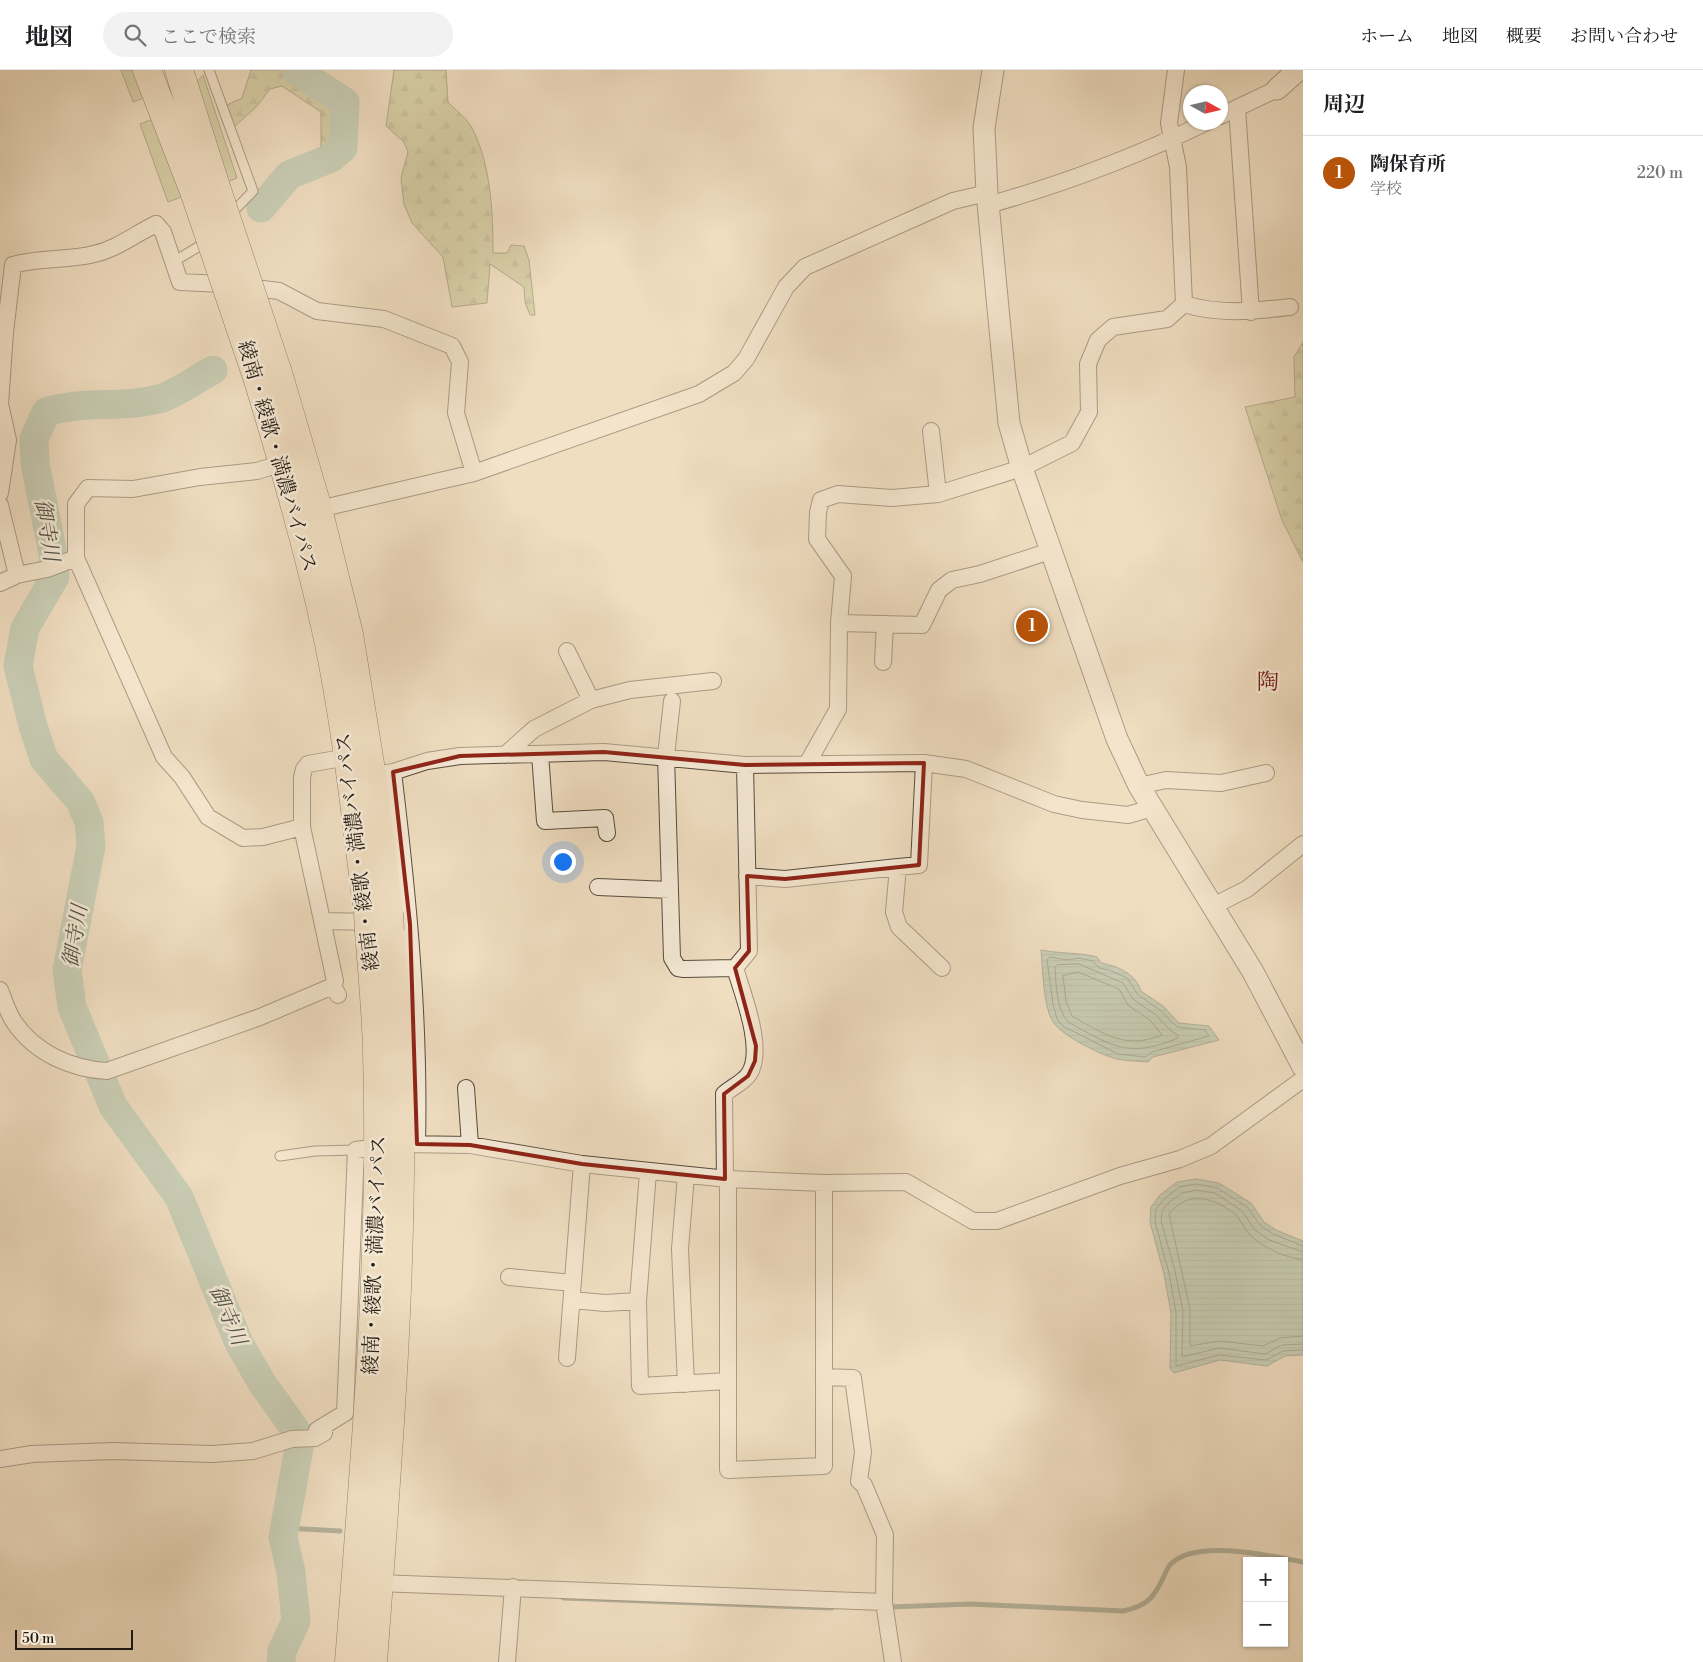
<!DOCTYPE html>
<html lang="ja">
<head>
<meta charset="utf-8">
<style>
  body { margin:0; font-family:"Libre Bodoni","Noto Serif JP",serif; background:#f2f2f2; color:#202124 }
  .controls { position:absolute; right:15px; bottom:15px; display:grid; overflow:hidden; border-radius:0px; box-shadow:0 1px 4px #0004 }
  .controls button { width:45px; height:45px; display:grid; place-items:center; padding:0; border:0; border-bottom:1px solid #e0e0e0; background:#fff; color:#202124; font:25px sans-serif }
  .compass { position:absolute; left:1183px; top:15px; width:45px; height:45px; border-radius:50%; background:#fff; box-shadow:0 1px 4px #0004; rotate:98deg }
  .scale { position:absolute; left:15px; bottom:12px; width:118px; box-sizing:border-box; padding-left:5px; border:2px solid #251b12; border-top:0; font-size:14px; line-height:18px; white-space:nowrap; color:#251b12; -webkit-text-stroke:4px #f5ead7; paint-order:stroke }
  .you { position:absolute; left:562px; top:791px; width:18px; height:18px; margin:-12px; border:4px solid #fff; border-radius:50%; background:#1a73e8; box-shadow:0 0 0 8px #1a73e833 }
  .badge { display:grid; place-items:center; width:32px; height:32px; border-radius:50%; background:#b45309; color:#fff; font-size:16px; font-weight:700 }
  .pin { position:absolute; translate:-50% -50%; border:2px solid #fff; box-shadow:0 1px 5px #0006 }
  .list { margin:0; padding:0; list-style:none }
  h2 { display:flex; justify-content:space-between; align-items:center; height:65px; margin:0; padding:0 20px; font-size:21px }
  h2 small { font-size:16px; font-weight:400; color:#757577 }
  .list li { display:grid; grid-template-columns:32px 1fr auto; gap:15px; align-items:center; box-sizing:border-box; height:75px; padding:0 20px; border-top:1px solid #e0e0e0 }
  .list b { display:block; font-size:19px; white-space:nowrap }
  .list p { margin:0; font-size:16px; white-space:nowrap; color:#757577 }
  .list em { font-size:16px; font-style:normal; color:#757577 }
  .icon { flex:none; width:28px; height:28px; fill:none; stroke:currentColor; stroke-width:2; stroke-linecap:round; stroke-linejoin:round }
  .map { position:relative; flex:none; width:1303px; height:1592px; overflow:hidden }
  header { display:flex; align-items:center; gap:30px; box-sizing:border-box; height:70px; padding:0 25px; background:#fff; border-bottom:1px solid #e0e0e0 }
  header strong { font-size:24px }
  nav { display:flex; gap:28px; margin-inline-start:auto; font-size:18px }
  .search { width:350px; height:45px; background:#f2f2f2; display:flex; align-items:center; gap:12px; box-sizing:border-box; padding:0 18px; border-radius:28px; color:#757577; font-size:19px }
  main { display:flex }
  aside { flex:1; background:#fff }
  .map>svg:first-child { display:block }
</style>
</head>
<body>
<header>
<strong>地図</strong>
<div class="search"><svg class="icon" aria-label="search" viewBox="0 0 24 24"><circle cx="10" cy="10" r="6"/><path d="M15 15l6 6"/></svg>ここで検索</div>
<nav><a>ホーム</a><a>地図</a><a>概要</a><a>お問い合わせ</a></nav>
</header>
<main>
<div class="map">
<svg width="1303" height="1592" viewBox="0 0 1303 1592">
  <defs>
    <pattern id="forest-firs" width="22" height="20" patternUnits="userSpaceOnUse" patternTransform="scale(1.25)"><rect width="22" height="20" fill="#bec08f"/><path d="M5 1l3.5 6h-7zM16 11l3.5 6h-7z" fill="#a3a47a"/></pattern>
    <pattern id="water-rules" width="6" height="5" patternUnits="userSpaceOnUse" patternTransform="scale(1.25)"><rect width="6" height="5" fill="#9cbdac"/><path d="M0 2.5h6" fill="none" stroke="#86a293"/></pattern>
  </defs>
  <rect width="100%" height="100%" fill="#f0dec1"/>
  <filter id="stains"><feTurbulence type="fractalNoise" baseFrequency=".004" numOctaves="4"/><feColorMatrix values="0 0 0 0 .2 0 0 0 0 .09 0 0 0 0 .02 0 0 0 .5 -.17"/></filter>
  <radialGradient id="worn" r=".72"><stop offset=".6" stop-color="#630" stop-opacity="0"/><stop offset="1" stop-color="#630" stop-opacity=".3"/></radialGradient>
  <path fill="#bec08f" stroke="#726e50" d="M121,0H138L144,28L133,32Z
    M203,5L237,108L225,113L193,16Z
    M153,49L184,126L168,132L140,54Z"/>
  <path fill="url(#forest-firs)" stroke="#726e50" d="M251,0H292L295,4L341,34L339,76L331,84L321,78V42L282,16L270,19L257,36L234,57L227,35L242,28Z
    M394,0H446L448,32C455,40 467,48 472,58C491,95 493,142 493,183H507L511,175L524,176L529,190L535,245H530L525,232L524,217L490,194L487,233L452,237L443,187L412,153L404,134L401,108L408,82L404,72L386,56Z
    M1303,272V492L1282,450L1245,337L1295,327L1294,287Z"/>
  <path fill="url(#water-rules)" stroke="#6c7c6e" d="M1041,880C1061,884 1078,882 1097,887L1101,893C1118,896 1136,904 1141,921L1163,936L1179,953L1209,956L1219,970L1153,987L1148,992C1138,991 1127,991 1117,989C1101,985 1062,966 1053,952C1043,936 1043,899 1041,880Z
    M1196,1109L1219,1113L1251,1133L1264,1152L1276,1160L1303,1171V1285L1285,1286L1267,1296L1220,1290L1174,1303L1170,1298L1171,1243L1164,1204L1150,1152L1151,1137L1160,1125L1177,1112Z"/>
  <g fill="none" stroke-linecap="round" stroke-linejoin="round">
    <path stroke="#606c5f" stroke-width="1" d="M1050,887L1067,890L1079,888L1093,891L1099,898L1109,900L1127,908L1138,925L1160,940L1177,957L1205,960L1209,966L1152,982L1145,987L1118,984L1063,956L1057,949L1053,934L1047,890Z
      M1079,894L1123,913L1133,929L1156,945L1171,961L1178,965V968C1128,989 1112,976 1068,952C1056,938 1056,914 1055,897L1057,895Z
      M1078,902L1119,919L1128,935L1151,951L1162,965C1125,980 1104,964 1072,946L1066,931L1063,906Z
      M1303,1176L1273,1164L1260,1155L1247,1137L1217,1118L1196,1114L1180,1117L1164,1129L1156,1139L1155,1152L1169,1203L1176,1242V1296L1219,1285L1266,1290L1283,1281L1303,1280
      M1303,1182L1269,1170L1255,1160L1242,1141L1215,1123L1196,1120L1182,1123L1168,1133L1162,1141L1161,1151L1175,1201L1183,1241L1182,1287L1219,1278L1265,1284L1282,1275L1303,1274
      M1303,1189C1287,1189 1262,1177 1250,1165C1245,1160 1242,1152 1237,1146C1217,1128 1187,1119 1169,1144L1190,1239V1276L1219,1271L1263,1276L1280,1268L1303,1266"/>
    <path stroke="#6c7c6e" stroke-width="5" d="M285,1458L340,1461
      M563,1528L832,1538
      M890,1537L970,1534L1123,1541C1147,1536 1154,1528 1164,1506C1166,1502 1168,1496 1172,1493C1198,1469 1271,1486 1303,1492"/>
    <path stroke="#9cbdac" stroke-width="29" d="M261,138L289,105L331,88L343,78L345,32L296,0
      M213,300C197,309 179,322 162,328C124,339 83,330 46,342L34,369L35,393L53,484L55,507L25,558L18,596L33,656L44,689L80,731L89,752L91,776L67,900L72,937L113,1036L179,1127L239,1273L262,1313L297,1362L299,1378L283,1467L291,1502L296,1551L282,1581L281,1592"/>
    <defs>
      <path id="service" d="M209,0L253,121L230,145
        M173,192L198,177L207,168
        M280,1086L315,1081L356,1080"/>
      <path id="minor" d="M1176,0L1169,53L1178,97L1184,234
        M1237,38L1251,242
        M1220,46L1277,19
        M988,135C1063,114 1137,86 1207,52
        M0,261L5,262L13,195C40,187 67,191 94,184C117,179 135,164 156,154L163,162L180,212L222,214L279,221L317,241L384,249L452,276L460,292L456,343L474,403
        M0,334L8,370L0,423
        M0,334L5,262
        M931,361L938,424
        M0,435L17,505
        M310,441L474,403L699,324L734,303L746,289L786,217L805,197L953,131L987,123
        M76,488V434L88,418L133,419L200,407L257,401L283,393
        M0,513L17,505L47,499L76,488L164,687L182,707L208,747L243,768L263,767L302,757
        M839,553L922,555L939,520L952,510L980,504L1050,481
        M567,581L591,630
        M883,592L885,554
        M672,631L666,686L672,888L678,898L684,899L735,898
        M540,684L545,751L605,748L607,763
        M505,685L534,659L591,630L630,620L713,611
        M924,693L919,795L898,797L894,842L899,857L942,898
        M807,694L838,639L839,553L843,506L817,469L818,442L821,430L838,424L892,428L938,424L1022,398L1072,373L1089,342L1088,294L1098,270L1113,257L1167,249L1184,234C1219,245 1254,241 1290,237
        M393,702C408,826 420,949 417,1074
        M365,707L393,702L427,691L460,686L604,682L745,695L924,693L966,699L1054,734L1082,740L1128,745L1152,738
        M1139,716L1166,710L1221,713L1266,703
        M747,806L785,809L898,797
        M598,817L670,820
        M1211,837L1247,819L1303,774
        M324,851L375,852
        M0,920C4,930 8,943 14,952C35,983 71,999 107,1001L260,947L333,916
        M338,925L333,916L335,911L302,757V707L304,699L308,694L348,687
        M466,1018L470,1075
        M648,1102L638,1231L640,1316L728,1311
        M725,1109L724,1024C732,1017 744,1012 749,1004C765,980 743,925 735,898L749,881L745,695
        M728,1109V1400L824,1396V1113
        M509,1207L573,1213
        M572,1230L605,1233L638,1231
        M567,1288L582,1094
        M824,1307L853,1308L863,1382L859,1411L864,1415L885,1465L884,1532L893,1592
        M686,1314L680,1179L686,1105
        M315,1368L317,1360L345,1343L356,1080L400,1074L470,1075L582,1094L728,1109L824,1113L906,1112L973,1151H997L1120,1106L1180,1089L1211,1076L1303,1009
        M0,1389L32,1384L113,1381L212,1384L253,1381L292,1369L315,1368L324,1363
        M378,1513L884,1532
        M507,1592L513,1517"/>
      <path id="tertiary" d="M993,0L984,58L987,123L1009,353L1022,398L1117,669L1139,716L1253,902L1303,997
        M1277,19L1298,0"/>
      <path id="trunk" d="M147,0L195,124
        M179,0L216,117
        M278,303L318,439L349,564L372,706L389,843
        M258,310C284,396 309,481 328,569C347,660 356,752 368,843
        M349,1592C365,1389 383,1185 377,981C376,941 372,901 369,861
        M373,1592C388,1389 405,1185 399,982C398,942 393,901 390,861"/>
    </defs>
    <use href="#service" stroke="#584c3e" stroke-width="11"/>
    <use href="#minor" stroke="#584c3e" stroke-width="18"/>
    <use href="#tertiary" stroke="#584c3e" stroke-width="23"/>
    <use href="#trunk" stroke="#251b12" stroke-width="29"/>
    <use href="#service" stroke="#f5ead7" stroke-width="9"/>
    <use href="#minor" stroke="#f5ead7" stroke-width="16"/>
    <use href="#tertiary" stroke="#f5ead7" stroke-width="21"/>
    <use href="#trunk" stroke="#f0dec1" stroke-width="28"/>
    <defs>
      <path id="trunk-bridge" d="M216,117L278,303
        M195,124L258,310
        M368,843L369,861
        M389,843L390,861"/>
    </defs>
    <use href="#trunk-bridge" stroke="#251b12" stroke-width="29" stroke-linecap="butt"/>
    <use href="#trunk-bridge" stroke="#f0dec1" stroke-width="28"/>
  </g>
  <path d="M0 0H1303V1592H0ZM604,682L745,695L924,693L919,795L785,809L747,806L749,881L735,898L756,976L755,991L748,1006L724,1024L725,1109L582,1094L470,1075L417,1074L410,854L393,702L460,686Z" fill="#f0dec1" fill-opacity=".55" fill-rule="evenodd"/>
  <path fill="none" stroke="#8f2418" stroke-width="4" stroke-linejoin="round" d="M604,682L745,695L924,693L919,795L785,809L747,806L749,881L735,898L756,976L755,991L748,1006L724,1024L725,1109L582,1094L470,1075L417,1074L410,854L393,702L460,686Z"/>
  <g text-anchor="middle" stroke-width="5" stroke-linejoin="round" paint-order="stroke">
    <g font-size="20" fill="#251b12" stroke="#f5ead7">
      <text transform="translate(278 386) rotate(74)" y="7">綾南・綾歌・満濃バイパス</text>
      <text transform="translate(357 782) rotate(-97)" y="7">綾南・綾歌・満濃バイパス</text>
      <text transform="translate(374 1185) rotate(-88)" y="7">綾南・綾歌・満濃バイパス</text>
    </g>
    <g font-size="21" font-style="italic" fill="#4f5448" stroke="#f5ead7">
      <text transform="translate(47 460) rotate(81)" y="7">御寺川</text>
      <text transform="translate(75 866) rotate(-81)" y="7">御寺川</text>
      <text transform="translate(228 1245) rotate(67)" y="7">御寺川</text>
    </g>
    <g font-size="22" fill="#7a1f14" stroke="#f5ead7">
      <text x="1268" y="619">陶</text>
    </g>
  </g>
  <rect width="100%" height="100%" filter="url(#stains)"/>
  <rect width="100%" height="100%" fill="url(#worn)"/>
</svg>
<div class="controls">
<button>+</button>
<button>−</button>
</div>
<svg class="compass" viewBox="-18 -18 36 36"><path d="M0-13l5 13h-10z" fill="#e53935"/><path d="M0 13l5-13h-10z" fill="#757577"/></svg>
<div class="scale">50 m</div>
<div class="you"></div>
<div class="pin badge" style="left:1032px;top:556px">1</div>
</div>
<aside>
<h2>周辺<small></small></h2>
<ul class="list">
<li><span class="badge">1</span><div><b>陶保育所</b><p>学校</p></div><em>220 m</em></li>
</ul>
</aside>
</main>
</body>
</html>
